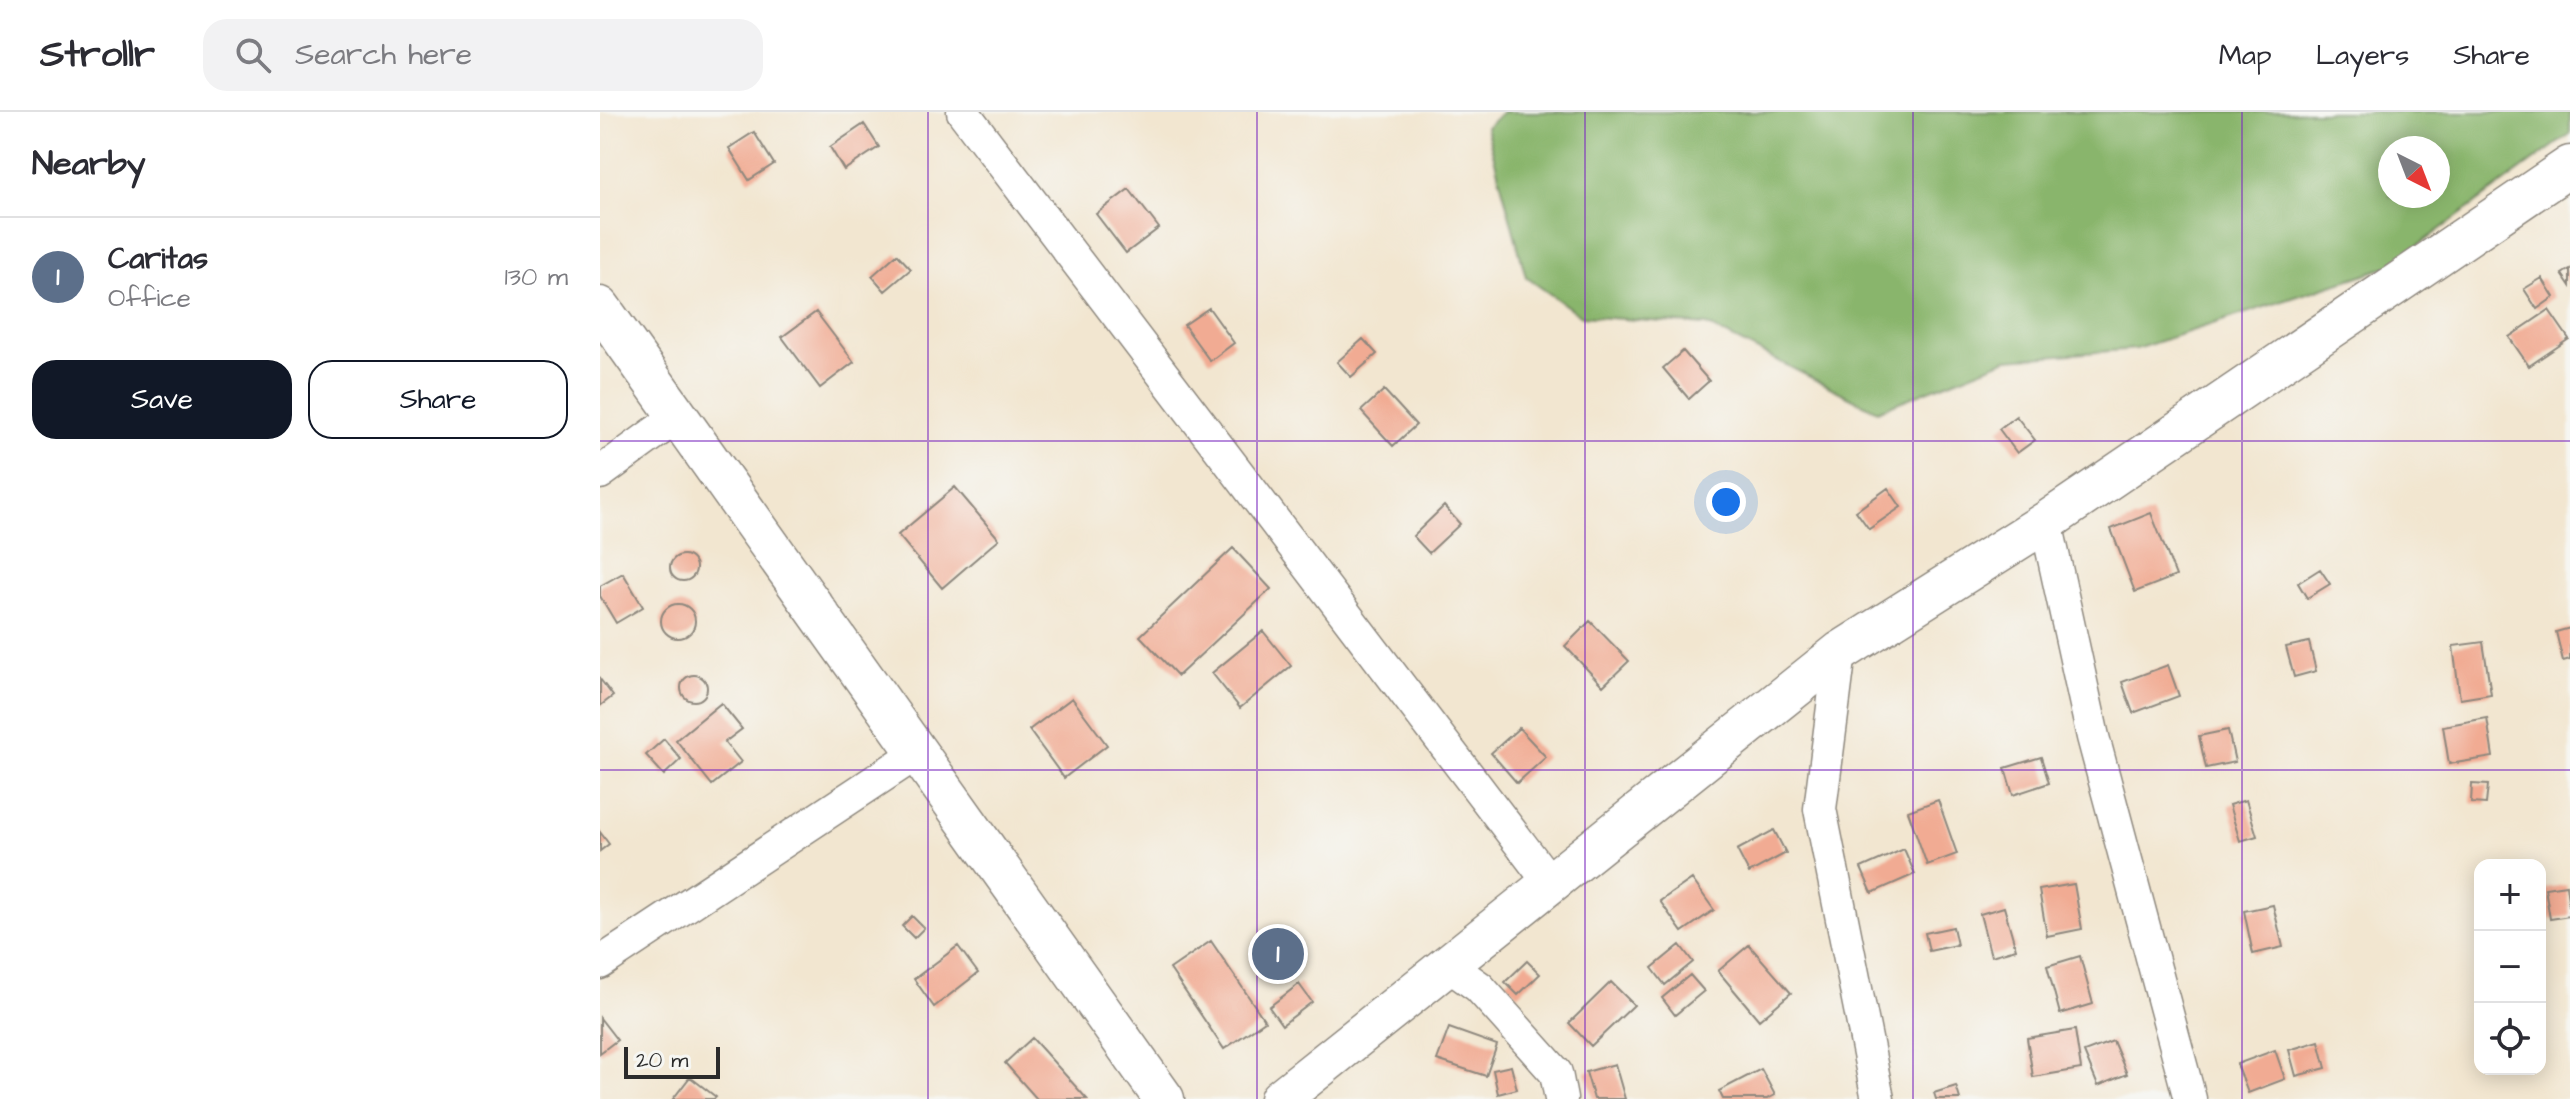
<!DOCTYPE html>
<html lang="en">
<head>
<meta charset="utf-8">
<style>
  body { margin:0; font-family:"Architects Daughter",sans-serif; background:#f2f2f3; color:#2b2b33 }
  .controls { position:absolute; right:24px; bottom:24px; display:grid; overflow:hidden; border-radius:16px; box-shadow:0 4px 20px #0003 }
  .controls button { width:72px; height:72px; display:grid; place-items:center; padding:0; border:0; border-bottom:2px solid #e1e1e2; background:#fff; color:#2b2b33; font:40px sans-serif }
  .compass { position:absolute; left:1778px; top:24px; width:72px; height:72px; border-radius:50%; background:#fff; box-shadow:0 4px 20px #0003; rotate:138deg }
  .scale { position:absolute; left:24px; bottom:20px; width:96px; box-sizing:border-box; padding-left:8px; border:4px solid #2b2b2b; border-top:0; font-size:22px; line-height:28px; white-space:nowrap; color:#2b2b2b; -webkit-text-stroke:6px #f6f6f2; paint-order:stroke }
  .you { position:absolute; left:1126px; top:390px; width:28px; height:28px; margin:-20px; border:6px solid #fff; border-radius:50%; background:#1a73e8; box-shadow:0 0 0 12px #1a73e833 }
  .badge { display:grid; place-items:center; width:52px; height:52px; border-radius:50%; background:#111827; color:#fff; font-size:26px; font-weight:700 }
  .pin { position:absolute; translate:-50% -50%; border:4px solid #fff; box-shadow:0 2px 8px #0006 }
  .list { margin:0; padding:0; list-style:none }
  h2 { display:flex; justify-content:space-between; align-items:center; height:104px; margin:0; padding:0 32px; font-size:34px }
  h2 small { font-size:26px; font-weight:400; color:#7c7c81 }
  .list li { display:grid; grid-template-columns:52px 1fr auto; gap:24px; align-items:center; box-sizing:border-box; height:120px; padding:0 32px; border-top:2px solid #e1e1e2 }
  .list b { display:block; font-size:30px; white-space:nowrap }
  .list p { margin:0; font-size:26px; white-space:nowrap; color:#7c7c81 }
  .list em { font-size:26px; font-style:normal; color:#7c7c81 }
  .actions { display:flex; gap:16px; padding:24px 32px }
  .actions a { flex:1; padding:18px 0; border:2px solid #111827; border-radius:24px; text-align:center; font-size:28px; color:#111827 }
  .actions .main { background:#111827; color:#fff }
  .icon { flex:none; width:44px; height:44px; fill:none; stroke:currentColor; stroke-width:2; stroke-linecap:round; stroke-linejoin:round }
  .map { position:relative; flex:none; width:1970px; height:987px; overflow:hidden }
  header { display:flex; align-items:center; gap:48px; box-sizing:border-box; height:112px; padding:0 40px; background:#fff; border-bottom:2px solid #e1e1e2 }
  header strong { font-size:38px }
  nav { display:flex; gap:44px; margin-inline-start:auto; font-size:28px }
  .search { width:560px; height:72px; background:#f2f2f3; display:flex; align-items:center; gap:20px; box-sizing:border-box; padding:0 28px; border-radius:24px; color:#7c7c81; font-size:30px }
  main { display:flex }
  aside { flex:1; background:#fff }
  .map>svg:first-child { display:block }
</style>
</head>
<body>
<header>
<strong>Strollr</strong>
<div class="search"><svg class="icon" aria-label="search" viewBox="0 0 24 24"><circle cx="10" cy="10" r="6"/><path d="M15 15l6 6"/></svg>Search here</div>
<nav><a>Map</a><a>Layers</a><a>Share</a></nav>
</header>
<main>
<aside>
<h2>Nearby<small></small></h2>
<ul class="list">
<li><span class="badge" style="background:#5c6f8a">1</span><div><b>Caritas</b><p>Office</p></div><em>130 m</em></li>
</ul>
<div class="actions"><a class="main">Save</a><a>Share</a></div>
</aside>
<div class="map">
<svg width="1970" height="987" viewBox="0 0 1970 987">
  <rect width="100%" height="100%" fill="#f6f6f2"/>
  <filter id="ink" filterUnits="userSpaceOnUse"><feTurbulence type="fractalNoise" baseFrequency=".0125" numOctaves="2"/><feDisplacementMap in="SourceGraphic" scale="16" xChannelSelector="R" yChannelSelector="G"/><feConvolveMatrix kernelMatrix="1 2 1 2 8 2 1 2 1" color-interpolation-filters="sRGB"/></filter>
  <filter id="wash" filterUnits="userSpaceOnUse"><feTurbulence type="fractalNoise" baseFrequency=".006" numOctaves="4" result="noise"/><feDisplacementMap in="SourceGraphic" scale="32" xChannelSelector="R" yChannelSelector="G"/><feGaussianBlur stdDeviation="1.8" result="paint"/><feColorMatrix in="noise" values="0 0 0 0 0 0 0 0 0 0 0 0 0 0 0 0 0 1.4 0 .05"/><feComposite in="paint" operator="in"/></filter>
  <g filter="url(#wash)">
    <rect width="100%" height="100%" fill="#f2e6d0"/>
    <path fill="#89b56c" stroke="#5a704c" stroke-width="2" fill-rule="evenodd" d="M903,0H1970V22L1790,154L1536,237L1407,247L1277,299L1107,213L981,204L926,165L886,15ZM1790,36H1838V84H1790Z"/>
    <g id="blocks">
      <path fill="#f1ab93" d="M264,12L279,35L244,58L230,35Z
        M154,20L174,52L149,68L129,36Z
        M529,77L559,116L526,141L496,102Z
        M297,142L311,157L285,179L272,164Z
        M1970,157V174L1962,162Z
        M1942,166L1954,185L1937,197L1924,177Z
        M609,196L634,231L610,249L584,213Z
        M1949,198L1969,227L1929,254L1909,225Z
        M216,200L254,250L220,276L182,225Z
        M763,227L777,242L751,265L737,250Z
        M1083,239L1109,269L1089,287L1063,256Z
        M784,278L816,313L793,334L761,299Z
        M1416,304L1435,328L1417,341L1399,317Z
        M355,375L399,427L342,476L298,423Z
        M1288,376L1301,395L1269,417L1256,399Z
        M844,394L860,412L829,441L813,424Z
        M1551,401L1576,464L1535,480L1511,417Z
        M633,436L671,477L578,564L540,524Z
        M70 456a13 13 0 1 1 26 0a13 13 0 1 1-26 0Z
        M1720,457L1730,472L1707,486L1698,471Z
        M23,461L43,495L16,511L0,484V474Z
        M61 509a17 17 0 1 1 34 0a17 17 0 1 1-34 0Z
        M990,509L1029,549L1003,574L965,534Z
        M1970,516V547L1963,549L1956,520Z
        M663,519L691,554L640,596L612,561Z
        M1709,530L1716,559L1694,565L1686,535Z
        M1883,530L1891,582L1860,587L1853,534Z
        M1568,553L1579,584L1533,601L1522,570Z
        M81 576a13 13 0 1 1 26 0a13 13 0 1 1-26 0Z
        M0,567L13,584L0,594Z
        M472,586L507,633L464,666L429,618Z
        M121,591L142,617L125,630L141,650L112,673L76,628Z
        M1887,606L1893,645L1849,652L1843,614Z
        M919,616L946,645L917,671L891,641Z
        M1628,618L1635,650L1606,656L1599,624Z
        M64,627L81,647L64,663L46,643Z
        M1441,645L1449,671L1413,683L1405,656Z
        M1872,672L1888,673L1886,692L1871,691Z
        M1338,688L1357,742L1327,753L1308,699Z
        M1646,688L1657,724L1640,729L1629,693Z
        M1174,718L1186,741L1149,761L1137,738Z
        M0,720L9,732L0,739Z
        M1304,737L1315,762L1272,781L1261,756Z
        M1092,767L1114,798L1082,820L1060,789Z
        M1474,772L1482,817L1447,824L1439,778Z
        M1966,773L1970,804L1950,807L1945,776Z
        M1673,793L1683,835L1653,842L1644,799Z
        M1404,795L1416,837L1391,844L1380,802Z
        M312,804L324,816L314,826L302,814Z
        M1353,815L1357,833L1329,839L1325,821Z
        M611,829L665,909L624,937L570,857Z
        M1080,833L1093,850L1065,873L1052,856Z
        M1149,833L1191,881L1159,908L1118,859Z
        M358,834L378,861L334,895L314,867Z
        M1480,844L1493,892L1460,902L1447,854Z
        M927,849L940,862L918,883L905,870Z
        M1090,863L1104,879L1075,903L1062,886Z
        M1011,870L1034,893L991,934L969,911Z
        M699,872L712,890L682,913L669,895Z
        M0,906L17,928L0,941Z
        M849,916L897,933L886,964L837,948Z
        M1475,918L1481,957L1433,965L1427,926Z
        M432,926L487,987H437L405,951Z
        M1513,929L1527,962L1498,974L1484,940Z
        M1719,929L1726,956L1696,964L1689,938Z
        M1675,938L1685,967L1648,981L1637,952Z
        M1015,952L1025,987H994L986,960Z
        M911,954L917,977L898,982L893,958Z
        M1161,957L1175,983L1167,987H1123L1119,979Z
        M90,965L116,985L114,987H73Z
        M1356,974L1360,987H1336L1334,981Z"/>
    </g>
  </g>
  <g filter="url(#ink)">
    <use href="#blocks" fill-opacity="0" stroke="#8e887e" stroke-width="2"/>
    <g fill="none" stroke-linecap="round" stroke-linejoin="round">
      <defs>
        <path id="minor" d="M363,0L950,771
          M0,361L78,304
          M1446,410L1493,625L1590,987
          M1240,540L1220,697L1278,987
          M0,851L316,642
          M848,853L879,875L956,961L961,987"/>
        <path id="tertiary" d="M0,195L564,987
          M680,987L1240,540L1446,410L1970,54"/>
      </defs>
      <use href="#minor" stroke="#8e887e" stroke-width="35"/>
      <use href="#tertiary" stroke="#8e887e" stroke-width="43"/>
      <use href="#minor" stroke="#fff" stroke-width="32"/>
      <use href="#tertiary" stroke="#fff" stroke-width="40"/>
    </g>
  </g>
  <path fill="none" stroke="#7b2cbf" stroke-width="2" stroke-opacity="0.55" d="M328,0V987M657,0V987M985,0V987M1313,0V987M1642,0V987M0,329H1970M0,658H1970"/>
</svg>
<div class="controls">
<button>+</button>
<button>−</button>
<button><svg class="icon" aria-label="locate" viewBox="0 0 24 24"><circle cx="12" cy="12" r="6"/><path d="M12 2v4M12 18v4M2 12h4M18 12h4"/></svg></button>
</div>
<svg class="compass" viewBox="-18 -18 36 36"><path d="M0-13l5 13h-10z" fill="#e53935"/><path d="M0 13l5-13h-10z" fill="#7c7c81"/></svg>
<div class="scale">20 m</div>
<div class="you"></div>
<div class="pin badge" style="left:678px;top:842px;background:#5c6f8a">1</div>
</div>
</main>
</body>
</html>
